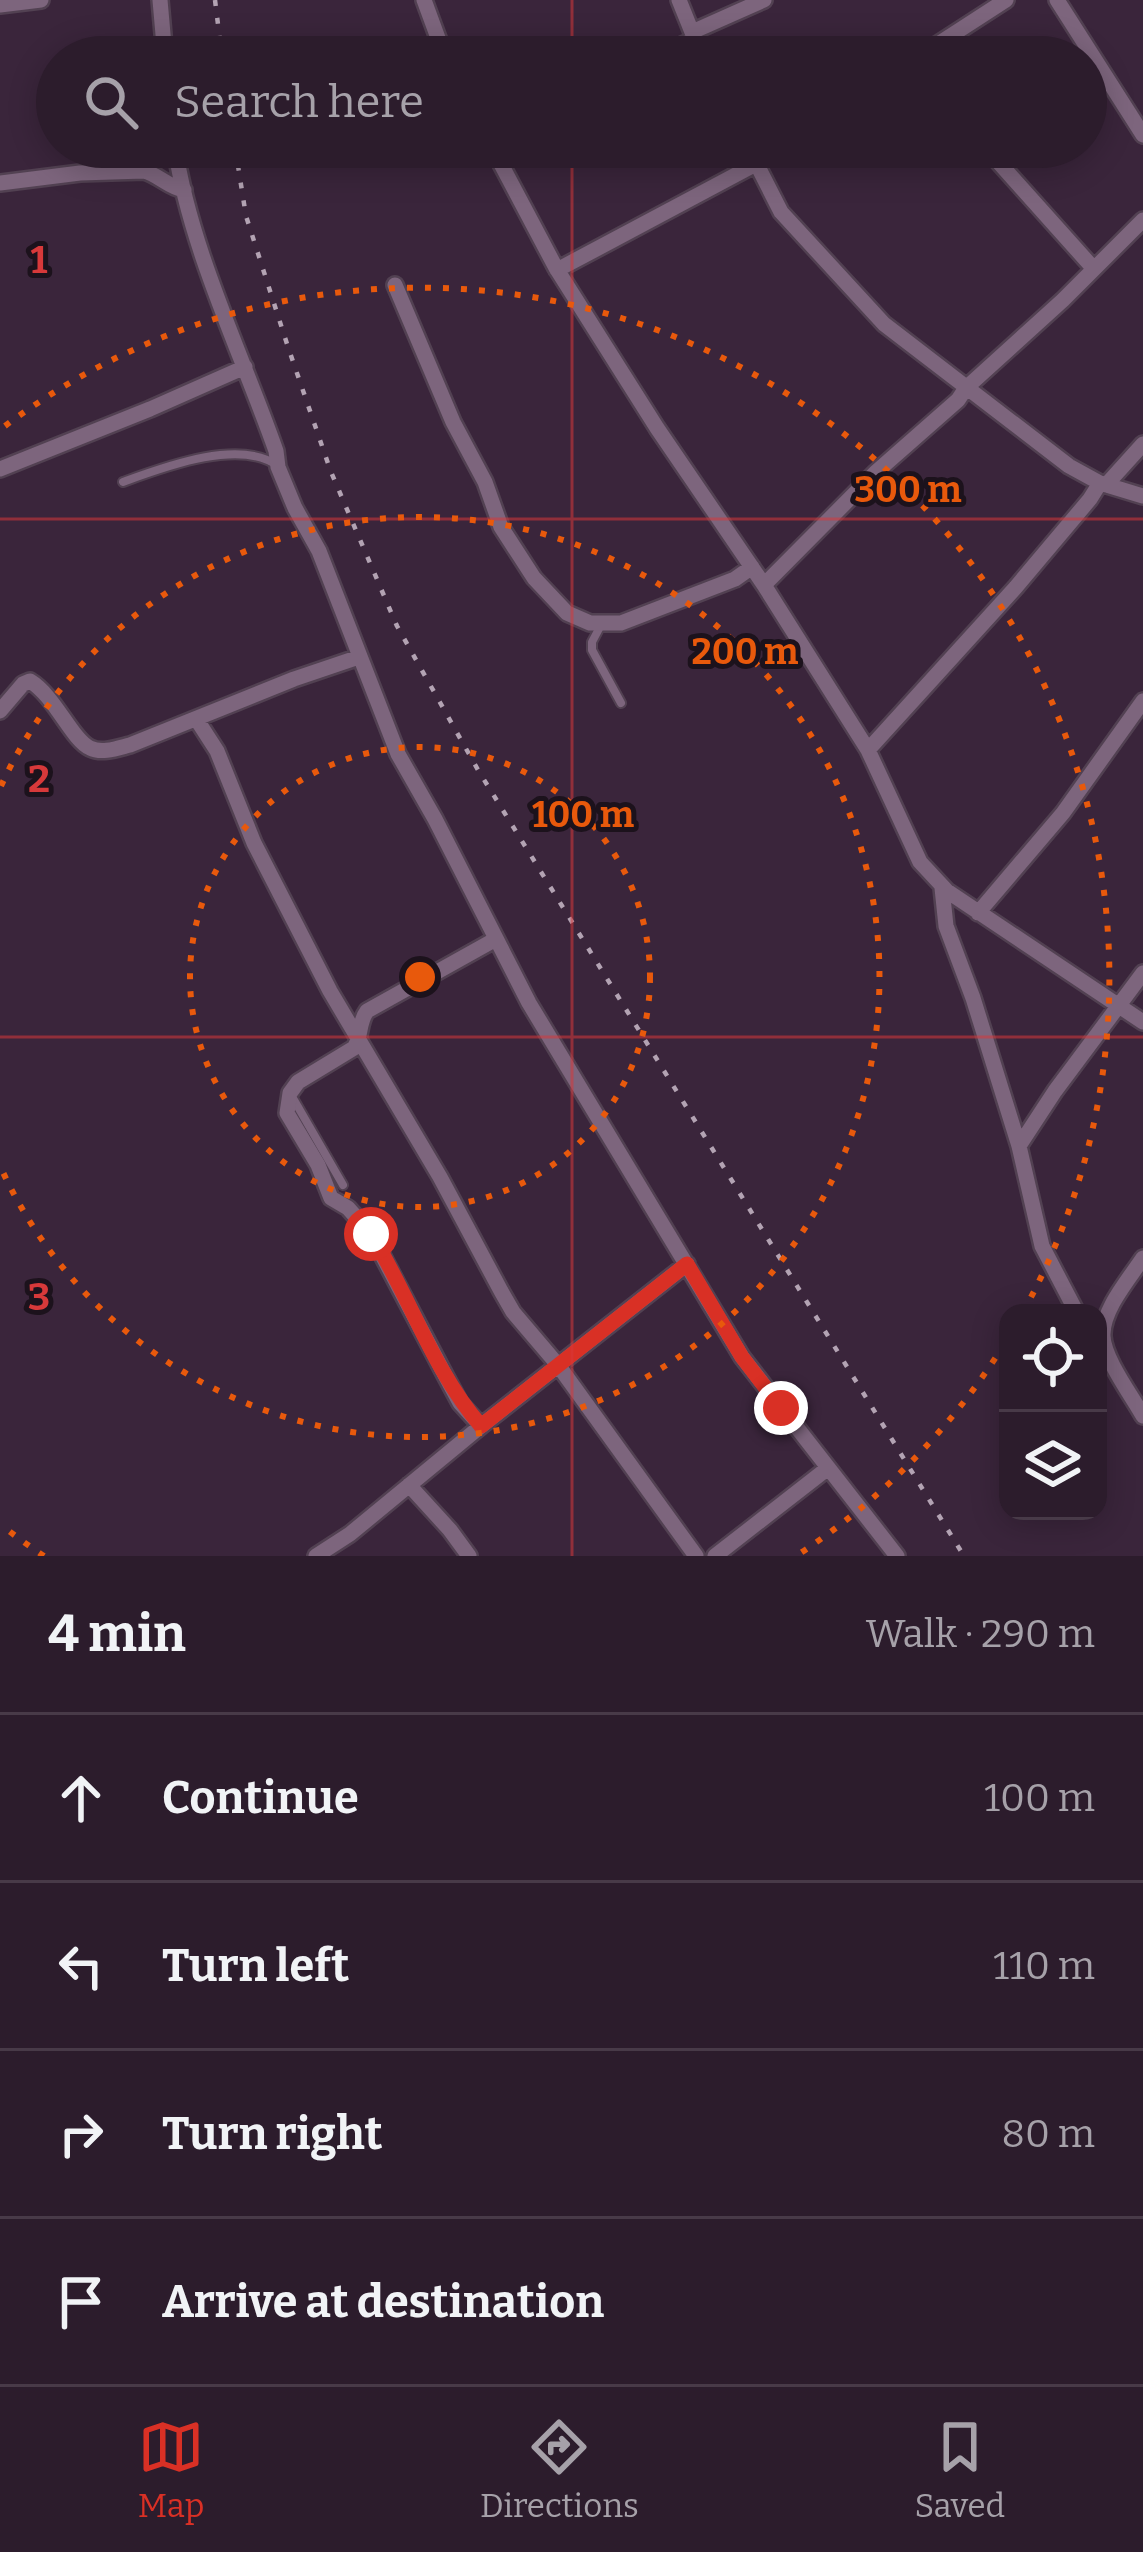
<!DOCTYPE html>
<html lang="en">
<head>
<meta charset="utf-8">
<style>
  body { margin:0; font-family:Bitter,serif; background:#382938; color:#f1f3f6 }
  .controls { position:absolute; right:36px; bottom:36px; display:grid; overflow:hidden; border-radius:24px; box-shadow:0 6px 30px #0003 }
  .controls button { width:108px; height:108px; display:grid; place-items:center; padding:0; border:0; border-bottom:3px solid #483a48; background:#2c1c2c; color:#f1f3f6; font:60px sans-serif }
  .stop { position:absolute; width:36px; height:36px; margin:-27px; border:9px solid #d93025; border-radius:50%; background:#fff }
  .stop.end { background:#d93025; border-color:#fff; box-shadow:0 3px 12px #0008 }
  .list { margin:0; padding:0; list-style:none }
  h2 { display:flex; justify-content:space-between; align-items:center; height:156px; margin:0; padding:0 48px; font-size:51px }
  h2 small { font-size:39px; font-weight:400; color:#a6a1a9 }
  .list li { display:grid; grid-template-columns:78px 1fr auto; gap:36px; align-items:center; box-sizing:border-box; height:168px; padding:0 48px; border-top:3px solid #483a48 }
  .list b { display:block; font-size:45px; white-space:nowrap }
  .list em { font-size:39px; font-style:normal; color:#a6a1a9 }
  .icon { flex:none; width:66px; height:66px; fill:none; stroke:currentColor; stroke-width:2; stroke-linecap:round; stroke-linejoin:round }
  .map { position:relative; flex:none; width:1143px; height:1556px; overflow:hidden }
  .search { position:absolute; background:#2c1c2c; box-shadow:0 6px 30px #0003; left:36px; right:36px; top:36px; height:132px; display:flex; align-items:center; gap:30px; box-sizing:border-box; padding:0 42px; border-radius:66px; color:#a6a1a9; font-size:45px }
  .sheet { height:828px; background:#2c1c2c }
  nav { display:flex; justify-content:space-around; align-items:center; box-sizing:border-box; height:168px; border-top:3px solid #483a48; background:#2c1c2c; font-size:33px; color:#a6a1a9 }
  nav a { display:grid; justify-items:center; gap:6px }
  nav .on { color:#d93025 }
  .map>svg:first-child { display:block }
</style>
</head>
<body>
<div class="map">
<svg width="1143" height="1556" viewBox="0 0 1143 1556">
  <rect width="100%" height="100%" fill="#3a253b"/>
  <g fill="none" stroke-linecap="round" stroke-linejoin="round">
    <defs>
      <path id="lane" d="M123,482C164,467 240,438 278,466
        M601,625L592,642V650L621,703
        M294,1100L343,1185"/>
      <path id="street" d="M160,0L165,57
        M424,0L445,57
        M679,0L702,57
        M1057,0L1143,135
        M0,5L41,0
        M692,32L764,0
        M656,57L695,39
        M918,57L1006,0
        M175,147C190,249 242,354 276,451L278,467L295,508L319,551L398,754L435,819L529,1003L742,1357L897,1556
        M492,147L556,268L657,428L764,585L868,750L920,862L947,891L1143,1022
        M748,147L781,212L884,324L1069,466L1100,483L1143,496
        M985,147L1094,269
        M755,161L777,147
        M0,183L80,173L144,171C159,175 168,187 184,190
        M557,270L756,164
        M395,285L453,422L485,482L501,527L534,578L567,613L590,623H621L735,579L752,567
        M0,469L150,409L245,367
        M1106,485L1143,444
        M764,585L875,473L958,400L966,388L1063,300L1143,220
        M0,711L23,684L30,681C55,696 72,740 90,748C102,754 118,748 130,745L294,679L359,657
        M197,720L217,751L254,843L330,991L440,1177L501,1291L513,1312L558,1365L696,1556
        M868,750L1016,587L1090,499L1100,483
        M942,888L946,926L973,998L1019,1146L1042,1246L1077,1313
        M978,913L1063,813L1143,701
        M1019,1146L1055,1091L1143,973
        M1143,1258C1129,1279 1102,1310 1103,1336C1104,1359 1132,1396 1143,1416
        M481,1426L460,1403L446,1377L371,1234L348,1208L331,1198L318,1165L287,1113L290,1093L298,1082L354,1048C362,1036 358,1023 367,1011L496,939
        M409,1485L450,1530L469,1556
        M316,1556L350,1534L481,1426L687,1264
        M715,1556L828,1468"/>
    </defs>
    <use href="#lane" stroke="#524152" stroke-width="12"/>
    <use href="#street" stroke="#524152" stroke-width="20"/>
    <use href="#lane" stroke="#7d657d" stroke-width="8"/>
    <use href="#street" stroke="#7d657d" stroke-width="15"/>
    <path stroke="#b3a3b3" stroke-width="4.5" stroke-dasharray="6 12" stroke-linecap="butt" d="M215,0L222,57
      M235,147L246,216L288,347L331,472L397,626L478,770L964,1556"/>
  </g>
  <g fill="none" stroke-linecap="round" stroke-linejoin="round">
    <path stroke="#d93025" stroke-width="15" d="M371,1234C410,1297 432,1369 481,1426L687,1264L742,1357L781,1408"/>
  </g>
  <path fill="none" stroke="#d7393a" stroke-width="3" stroke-opacity="0.55" d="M572,0V57M572,147V1556M0,519H1143M0,1037H1143"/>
  <g fill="none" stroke="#e8590c" stroke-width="6" stroke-dasharray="6 12">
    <circle cx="420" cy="977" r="230"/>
    <path d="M1 786A460 460 0 1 1 1 1168"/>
    <path d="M1005 1343A690 690 0 0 1 796 1556M44 1556A690 690 0 0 1 5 1528M5 426A690 690 0 0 1 1023 1312"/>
  </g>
  <g font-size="39" text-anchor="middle" font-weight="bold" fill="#d7393a" stroke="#1c121c" stroke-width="10" stroke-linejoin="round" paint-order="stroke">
    <text x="39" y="273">1</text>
    <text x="39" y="792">2</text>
    <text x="39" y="1310">3</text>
  </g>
  <circle cx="420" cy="977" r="18" fill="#e8590c" stroke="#1c121c" stroke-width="6"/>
  <g font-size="36" text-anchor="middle" font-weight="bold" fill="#e8590c" stroke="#1c121c" stroke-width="10" stroke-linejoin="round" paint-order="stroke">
    <text x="908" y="502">300 m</text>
    <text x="745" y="664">200 m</text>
    <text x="583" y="827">100 m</text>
  </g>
</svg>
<div class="controls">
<button><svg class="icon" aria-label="locate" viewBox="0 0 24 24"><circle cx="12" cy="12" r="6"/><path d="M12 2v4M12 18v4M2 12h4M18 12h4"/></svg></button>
<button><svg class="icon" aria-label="layers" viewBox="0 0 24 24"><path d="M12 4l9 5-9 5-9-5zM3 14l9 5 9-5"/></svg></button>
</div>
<div class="stop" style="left:371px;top:1234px"></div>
<div class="stop end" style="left:781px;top:1408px"></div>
<div class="search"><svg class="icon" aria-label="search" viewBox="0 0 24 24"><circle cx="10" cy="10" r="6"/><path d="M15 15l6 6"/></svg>Search here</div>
</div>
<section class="sheet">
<h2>4 min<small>Walk · 290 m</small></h2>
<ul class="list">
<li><svg class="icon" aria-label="ahead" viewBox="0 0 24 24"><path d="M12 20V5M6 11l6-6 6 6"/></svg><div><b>Continue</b></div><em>100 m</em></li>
<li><svg class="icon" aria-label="left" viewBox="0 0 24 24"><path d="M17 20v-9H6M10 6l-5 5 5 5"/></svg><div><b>Turn left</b></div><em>110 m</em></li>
<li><svg class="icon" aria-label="right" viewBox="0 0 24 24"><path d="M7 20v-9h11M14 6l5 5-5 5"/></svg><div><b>Turn right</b></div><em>80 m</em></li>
<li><svg class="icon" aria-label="arrive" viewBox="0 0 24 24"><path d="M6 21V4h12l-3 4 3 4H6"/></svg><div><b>Arrive at destination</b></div></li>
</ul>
</section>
<nav>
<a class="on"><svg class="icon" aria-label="map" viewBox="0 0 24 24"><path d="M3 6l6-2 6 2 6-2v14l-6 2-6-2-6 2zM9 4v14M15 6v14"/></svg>Map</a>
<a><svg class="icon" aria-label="directions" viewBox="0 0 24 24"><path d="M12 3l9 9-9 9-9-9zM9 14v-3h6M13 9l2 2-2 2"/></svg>Directions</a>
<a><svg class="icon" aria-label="saved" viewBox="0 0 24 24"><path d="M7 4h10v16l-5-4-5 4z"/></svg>Saved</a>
</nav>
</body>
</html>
